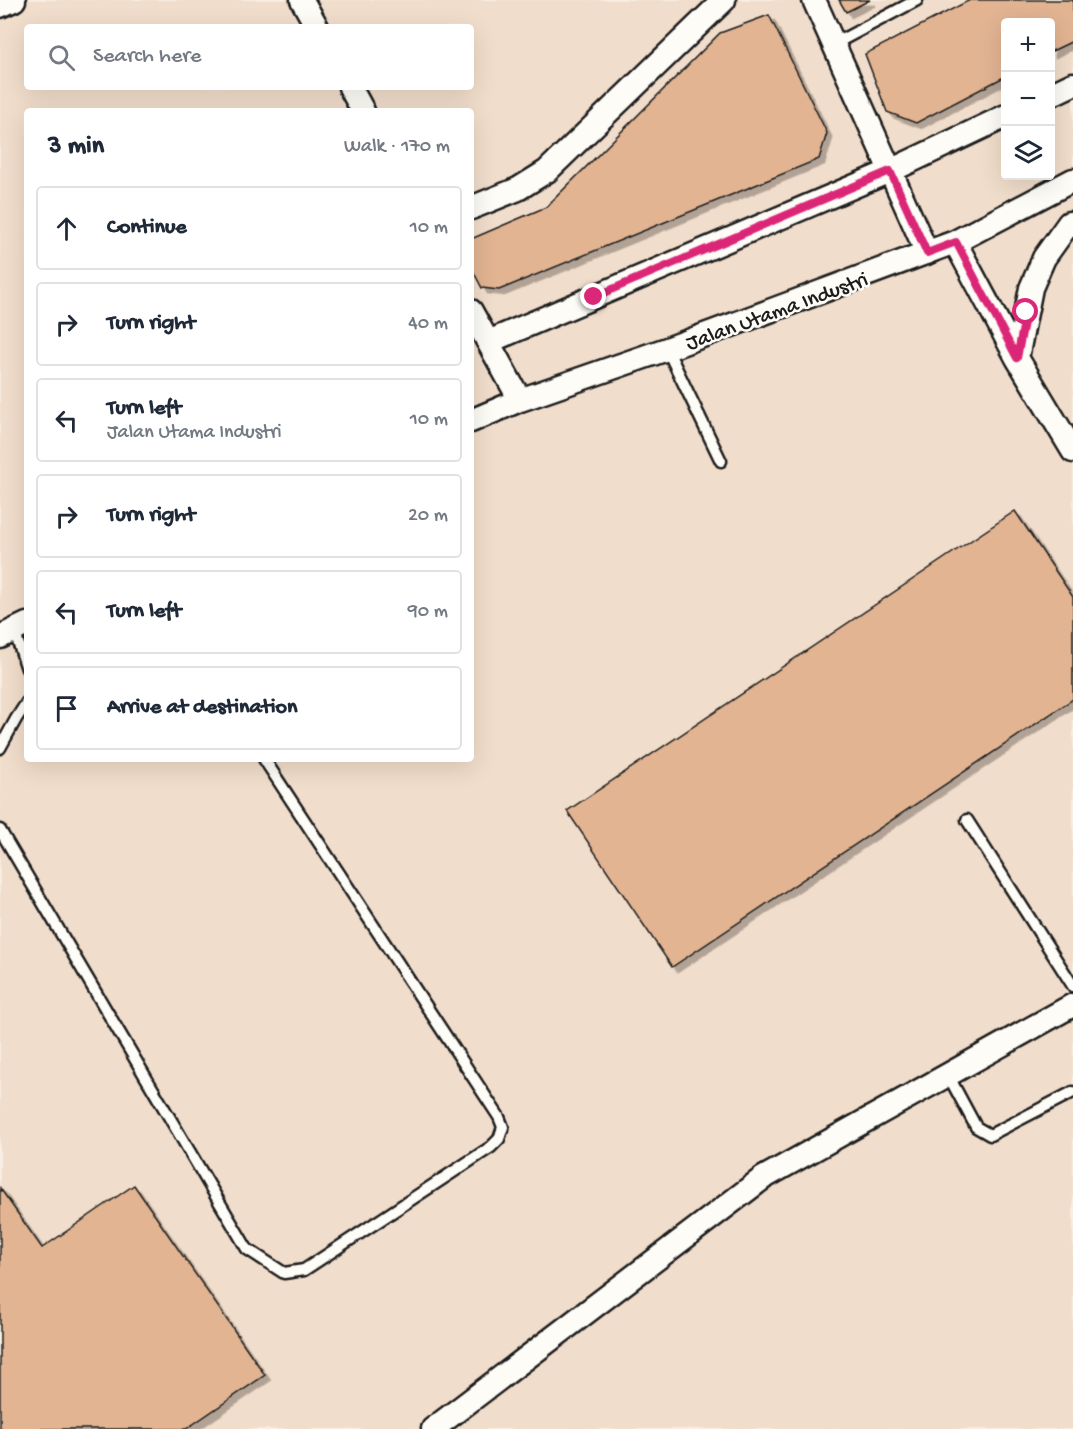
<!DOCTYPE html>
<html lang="en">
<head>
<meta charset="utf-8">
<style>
  body { margin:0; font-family:"Gochi Hand",sans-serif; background:#f6f6f7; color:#1f2937 }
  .controls { position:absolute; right:18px; top:18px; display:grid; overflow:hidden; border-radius:6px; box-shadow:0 6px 24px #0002 }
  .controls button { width:54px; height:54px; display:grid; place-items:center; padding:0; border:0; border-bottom:2px solid #e0e1e3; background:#fff; color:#1f2937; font:30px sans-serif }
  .stop { position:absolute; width:18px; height:18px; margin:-14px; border:4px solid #db2777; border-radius:50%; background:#fff }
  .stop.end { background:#db2777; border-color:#fff; box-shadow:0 2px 6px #0008 }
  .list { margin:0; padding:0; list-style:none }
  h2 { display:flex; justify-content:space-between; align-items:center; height:78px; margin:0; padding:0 24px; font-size:26px }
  h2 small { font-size:20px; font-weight:400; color:#747a83 }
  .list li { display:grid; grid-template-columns:39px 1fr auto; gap:18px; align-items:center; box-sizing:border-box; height:84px; margin:0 12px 12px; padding:0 12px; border:2px solid #e0e1e3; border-radius:6px }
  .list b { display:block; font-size:22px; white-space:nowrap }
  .list p { margin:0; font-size:20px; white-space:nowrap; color:#747a83 }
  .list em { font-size:20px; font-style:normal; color:#747a83 }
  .icon { flex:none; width:33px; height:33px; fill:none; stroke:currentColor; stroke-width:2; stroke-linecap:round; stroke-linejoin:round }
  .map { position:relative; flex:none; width:1073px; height:1429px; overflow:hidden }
  .search { position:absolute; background:#fff; box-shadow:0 6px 24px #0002; left:24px; top:24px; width:450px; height:66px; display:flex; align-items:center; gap:15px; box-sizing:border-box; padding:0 21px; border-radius:6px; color:#747a83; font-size:22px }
  .panel { position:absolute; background:#fff; box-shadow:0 6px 24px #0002; left:24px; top:108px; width:450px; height:654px; border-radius:6px }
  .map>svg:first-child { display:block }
</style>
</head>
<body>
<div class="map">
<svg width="1073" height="1429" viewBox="0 0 1073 1429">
  <defs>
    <filter id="shadow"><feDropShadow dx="5.5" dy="5.5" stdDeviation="0" flood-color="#0004"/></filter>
  </defs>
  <rect width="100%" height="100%" fill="#f8eee3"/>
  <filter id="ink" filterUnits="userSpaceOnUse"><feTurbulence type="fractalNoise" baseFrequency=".0167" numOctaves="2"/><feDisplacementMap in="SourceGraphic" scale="12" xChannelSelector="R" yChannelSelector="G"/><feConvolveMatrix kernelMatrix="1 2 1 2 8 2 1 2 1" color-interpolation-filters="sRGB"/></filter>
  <g filter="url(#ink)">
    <path fill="#f1ddcb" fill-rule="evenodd" d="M0,0H1073V1429H0ZM1006,22H1050V176H1006ZM27,27H471V87H27ZM27,111H471V759H27Z"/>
    <path fill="#e2b492" stroke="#1c1c1c" stroke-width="1.5" filter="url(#shadow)" d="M839,0H870L846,12Z
      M970,0H1073V41L1050,52V22H1006V76L916,123L887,112L865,54Z
      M769,15L827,133L819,159L499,290L482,288L471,267V239L546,207L720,33Z
      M1015,511L1073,597V699L672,967L567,811Z
      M134,1185L265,1375L186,1429H0V1188L42,1248Z"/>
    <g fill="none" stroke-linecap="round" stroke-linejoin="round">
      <defs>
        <path id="service" d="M834,44L917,0
          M667,349L721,461
          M14,630L27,669
          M0,748L16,719L27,702
          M967,820L1073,986
          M0,830L247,1249L284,1273L304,1270L491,1147L499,1139L503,1127L499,1117L264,759
          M948,1075L976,1127L990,1135L1073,1092"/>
        <path id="minor" d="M302,0L317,27
          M814,0L927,253
          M0,6L14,0
          M350,87L363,111
          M1050,95L1073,84
          M471,208L518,189L547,171L724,0
          M955,242L1017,358L1073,451
          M471,311L520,400
          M488,342L890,171L1006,116
          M1017,358L1031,288L1044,258L1069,223
          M471,421L520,400L667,349L955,242L1073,180
          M0,637L27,624
          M433,1429L763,1178L1073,1005"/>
      </defs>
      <use href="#service" stroke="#1c1c1c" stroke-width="15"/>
      <use href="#minor" stroke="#1c1c1c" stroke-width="27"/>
      <use href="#service" stroke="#fdfcf7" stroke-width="10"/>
      <use href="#minor" stroke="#fdfcf7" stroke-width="22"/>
    </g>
  </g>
  <g fill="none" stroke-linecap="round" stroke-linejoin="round" filter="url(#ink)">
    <path stroke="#db2777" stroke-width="8" d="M594,297L890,171L927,253L956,242L1017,358L1026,312"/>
  </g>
  <g text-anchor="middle" stroke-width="5" stroke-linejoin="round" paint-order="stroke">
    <g font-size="22" fill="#1c1c1c" stroke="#fdfcf7">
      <text transform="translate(776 309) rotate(-20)" y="8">Jalan Utama Industri</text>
    </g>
  </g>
</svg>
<div class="controls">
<button>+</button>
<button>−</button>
<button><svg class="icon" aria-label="layers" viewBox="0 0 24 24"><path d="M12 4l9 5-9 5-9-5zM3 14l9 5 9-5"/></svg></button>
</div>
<div class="stop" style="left:1026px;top:312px"></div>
<div class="stop end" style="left:594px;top:297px"></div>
<div class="search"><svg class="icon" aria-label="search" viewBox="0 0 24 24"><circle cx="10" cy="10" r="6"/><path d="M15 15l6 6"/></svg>Search here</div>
<section class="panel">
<h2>3 min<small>Walk · 170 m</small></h2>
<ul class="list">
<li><svg class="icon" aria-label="ahead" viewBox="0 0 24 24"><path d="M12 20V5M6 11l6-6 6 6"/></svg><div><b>Continue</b></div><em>10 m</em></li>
<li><svg class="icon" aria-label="right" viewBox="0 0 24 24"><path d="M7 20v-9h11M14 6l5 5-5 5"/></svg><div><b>Turn right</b></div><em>40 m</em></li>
<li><svg class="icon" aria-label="left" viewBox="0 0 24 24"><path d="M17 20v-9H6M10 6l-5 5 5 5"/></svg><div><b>Turn left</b><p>Jalan Utama Industri</p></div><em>10 m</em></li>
<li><svg class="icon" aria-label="right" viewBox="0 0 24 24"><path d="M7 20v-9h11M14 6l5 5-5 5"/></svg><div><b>Turn right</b></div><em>20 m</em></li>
<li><svg class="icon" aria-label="left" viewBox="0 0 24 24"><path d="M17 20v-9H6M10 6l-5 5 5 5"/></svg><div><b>Turn left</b></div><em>90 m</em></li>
<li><svg class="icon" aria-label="arrive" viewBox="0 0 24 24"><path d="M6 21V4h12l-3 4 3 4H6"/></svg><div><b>Arrive at destination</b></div></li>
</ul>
</section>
</div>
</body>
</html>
